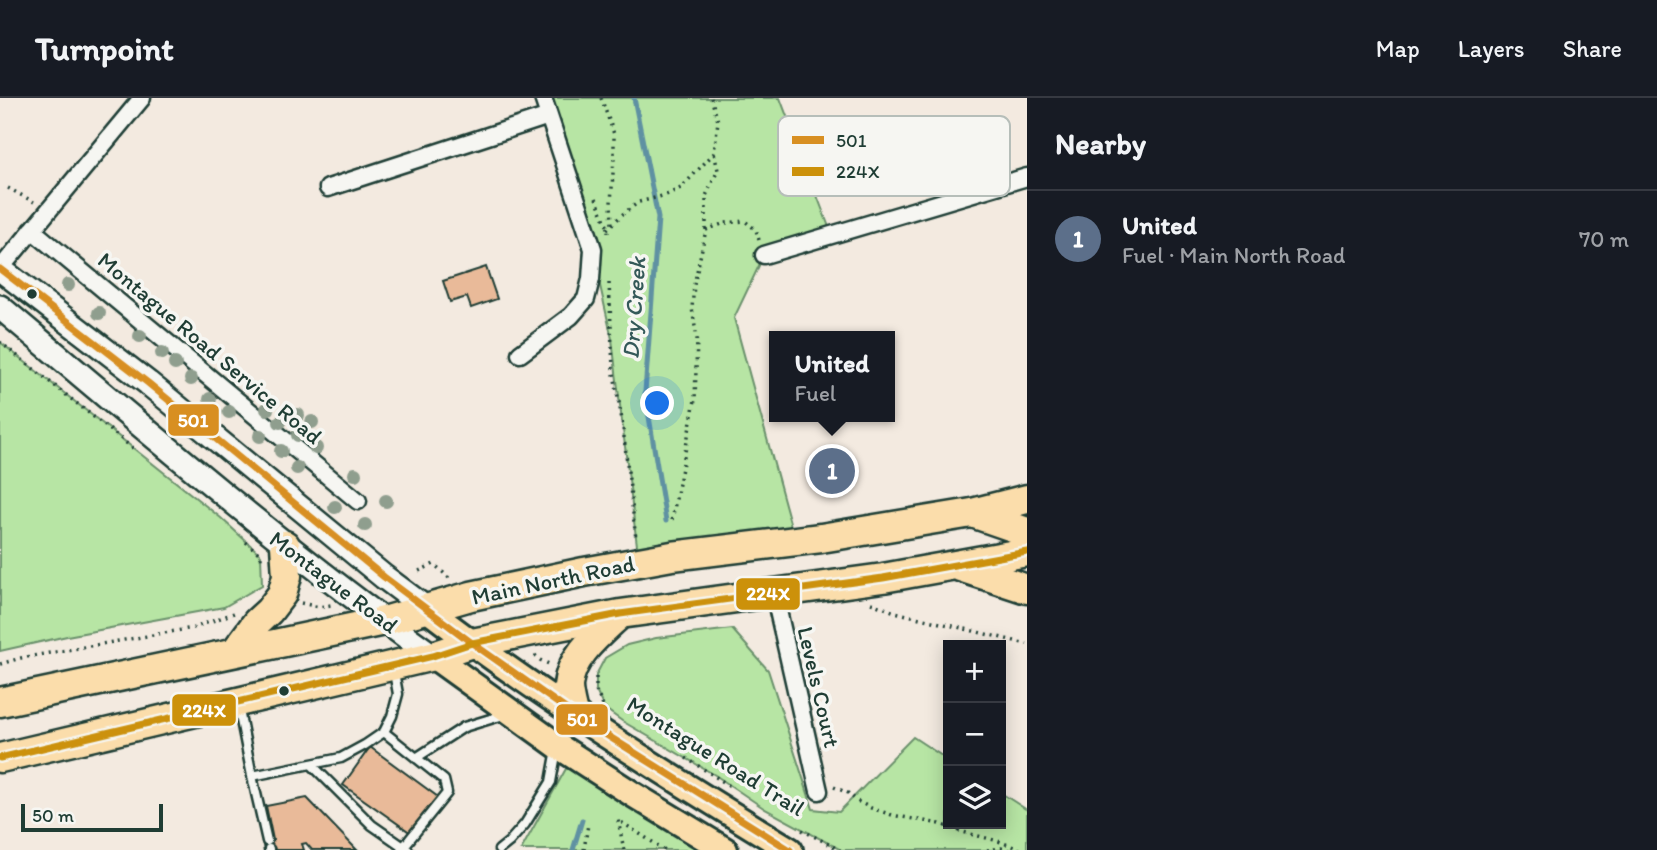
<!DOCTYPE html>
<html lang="en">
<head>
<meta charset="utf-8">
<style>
  body { margin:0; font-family:Itim,sans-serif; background:#242831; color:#f1f3f6 }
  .controls { position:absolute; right:21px; bottom:21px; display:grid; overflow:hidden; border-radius:0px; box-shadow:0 4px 18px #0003 }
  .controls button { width:63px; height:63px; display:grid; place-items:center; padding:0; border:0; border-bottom:2px solid #363941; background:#171b24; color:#f1f3f6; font:35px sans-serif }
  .scale { position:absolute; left:21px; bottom:18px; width:142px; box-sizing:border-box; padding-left:7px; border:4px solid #1f3d34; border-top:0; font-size:19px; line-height:24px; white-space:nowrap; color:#1f3d34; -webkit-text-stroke:5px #f6f6f2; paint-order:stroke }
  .you { position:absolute; left:658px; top:306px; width:24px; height:24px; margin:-18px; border:5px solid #fff; border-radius:50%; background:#1a73e8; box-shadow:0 0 0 10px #1a73e833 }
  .badge { display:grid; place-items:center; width:46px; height:46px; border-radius:50%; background:#2563eb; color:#fff; font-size:23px; font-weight:700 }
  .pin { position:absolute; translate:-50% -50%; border:4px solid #fff; box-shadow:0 2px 7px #0006 }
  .popup { position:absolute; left:769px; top:233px; width:126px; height:91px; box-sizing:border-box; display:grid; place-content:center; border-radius:0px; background:#171b24; filter:drop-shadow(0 2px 5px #0005); font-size:23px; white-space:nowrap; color:#9ea1a6 }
  .popup b { font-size:26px; color:#f1f3f6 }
  .popup::after { content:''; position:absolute; left:50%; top:100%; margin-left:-14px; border:14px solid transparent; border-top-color:#171b24 }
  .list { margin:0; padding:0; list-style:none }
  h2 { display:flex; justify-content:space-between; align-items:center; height:91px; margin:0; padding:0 28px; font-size:30px }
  h2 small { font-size:23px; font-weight:400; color:#9ea1a6 }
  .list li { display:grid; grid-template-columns:46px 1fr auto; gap:21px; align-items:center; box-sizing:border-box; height:98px; padding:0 28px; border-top:2px solid #363941 }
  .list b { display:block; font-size:26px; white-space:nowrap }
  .list p { margin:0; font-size:23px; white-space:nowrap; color:#9ea1a6 }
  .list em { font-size:23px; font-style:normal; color:#9ea1a6 }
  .icon { flex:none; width:38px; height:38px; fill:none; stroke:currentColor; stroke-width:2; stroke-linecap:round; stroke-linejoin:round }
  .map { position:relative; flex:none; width:1027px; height:752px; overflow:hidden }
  header { display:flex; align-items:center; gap:42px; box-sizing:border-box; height:98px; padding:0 35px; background:#171b24; border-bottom:2px solid #363941 }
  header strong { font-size:33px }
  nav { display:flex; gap:38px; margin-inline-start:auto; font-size:24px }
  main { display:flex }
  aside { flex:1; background:#171b24 }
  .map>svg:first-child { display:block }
</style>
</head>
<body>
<header>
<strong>Turnpoint</strong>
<nav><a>Map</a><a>Layers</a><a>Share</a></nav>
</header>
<main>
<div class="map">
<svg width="1027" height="752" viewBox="0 0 1027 752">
  <rect width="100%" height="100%" fill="#f3eae0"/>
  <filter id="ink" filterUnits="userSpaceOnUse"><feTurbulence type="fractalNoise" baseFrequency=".0143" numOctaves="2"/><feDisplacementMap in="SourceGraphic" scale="14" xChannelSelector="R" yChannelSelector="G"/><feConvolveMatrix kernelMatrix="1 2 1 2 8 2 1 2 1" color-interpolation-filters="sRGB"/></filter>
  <g filter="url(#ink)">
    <path fill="#b7e5a4" stroke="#6b916c" stroke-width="2" d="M543,0H780L832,137L764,157L734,220L795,443L639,464L612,241L590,143Z
      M0,244L221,420L261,457L262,487L224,509L67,538L0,553Z
      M732,531L768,572L813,711L839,714L913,639L948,662V726H1001V695L1027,712V752H841L765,711L715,677L622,623L604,610L596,593V577L605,560L627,547L656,540Z
      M573,658L725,752H521Z"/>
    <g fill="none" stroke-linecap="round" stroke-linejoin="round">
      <path stroke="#5f91a2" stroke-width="5" d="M634,0L658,120L645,294L666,423
        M573,752L582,722"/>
    </g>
    <path fill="#e9ba99" stroke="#1f3d34" stroke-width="2" d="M486,169L497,201L471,210L467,199L450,204L443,183Z
      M370,649L438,699L411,735L343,687Z
      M307,700L357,752H312L306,745L302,746L304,752H275L274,749L264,751L262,744L273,742L266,708Z"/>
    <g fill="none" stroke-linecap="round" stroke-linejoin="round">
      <defs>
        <path id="lane" d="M238,607L252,678L311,666L372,727L408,752
          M384,634L444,682L447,695L401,752
          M416,660L464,629L507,616
          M311,666L341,660L365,647L384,634L392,618L398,596L394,574
          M252,678L267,743
          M269,751V752
          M499,752L509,744L525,726L551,684L557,651"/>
        <path id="street" d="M328,90L549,18
          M32,132L358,403
          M764,157L1027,79
          M0,171L142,0
          M520,256L571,218L586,201L591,181L593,151L543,0
          M774,495L819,693"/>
        <path id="secondary" d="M0,171L148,285L384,479L428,512
          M0,209C142,328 282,450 433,558"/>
        <path id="primary" d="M428,512C543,600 667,677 790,752
          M433,558L558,648L634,697L725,752"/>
        <path id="highway" d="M972,415L1027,434
          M960,469L1027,491
          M235,554L257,524L269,513L282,496L287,478L285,447
          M0,604L384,523L471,498L584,474L672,458L821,440L972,415L1027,401
          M573,616C571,607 568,597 568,588C570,558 600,535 620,516
          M0,660L433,558L472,545L620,516L883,480L1027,454"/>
      </defs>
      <use href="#lane" stroke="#1f3d34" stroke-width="13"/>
      <use href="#street" stroke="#1f3d34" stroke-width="21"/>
      <use href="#secondary" stroke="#1f3d34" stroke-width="28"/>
      <use href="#primary" stroke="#1f3d34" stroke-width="30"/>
      <use href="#highway" stroke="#1f3d34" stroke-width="33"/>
      <path stroke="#1f3d34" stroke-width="3.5" stroke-dasharray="2 5" stroke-linecap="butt" d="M601,0L614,36V60L611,105L612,127
        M8,90L34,104
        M596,100L608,130V138
        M607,131L624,115L639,104L666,97L681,90L714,55L718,23L711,0
        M706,132L725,125L745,123L756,132L759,142
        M609,185L613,270L622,322L636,441
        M0,244L135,352
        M672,422L695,302L697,241L692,210L694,187L706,132V98L718,72L714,55
        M246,444L261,457V461
        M419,473L434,466L449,480
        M301,505L319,509L331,507
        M871,505L895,514L1027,546
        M535,557L540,562L551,567
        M0,566L21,560L193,530L234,515
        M596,579V593L603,608
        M686,660L733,690
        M834,689L848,695L857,703L871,710L892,717L940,726L959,733L998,743L1022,752
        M802,732L840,752
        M584,752L588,726
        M624,752L618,722L665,752
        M987,752L1001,750L1009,752"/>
      <use href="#lane" stroke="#f6f6f2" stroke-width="8"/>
      <use href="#street" stroke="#f6f6f2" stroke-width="16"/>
      <use href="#secondary" stroke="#f6f6f2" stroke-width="23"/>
      <use href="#primary" stroke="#fbddab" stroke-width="24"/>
      <use href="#highway" stroke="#fbddab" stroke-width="28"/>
      <defs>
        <path id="bus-1" d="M0,171L148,285L384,479L472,545L573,616L790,752"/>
        <path id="bus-2" d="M0,660L433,558L472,545L620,516L883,480L1027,454"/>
      </defs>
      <use href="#bus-1" stroke="#f6f6f2" stroke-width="12"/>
      <use href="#bus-2" stroke="#f6f6f2" stroke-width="12"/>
      <use href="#bus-1" stroke="#d88f21" stroke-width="7"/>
      <use href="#bus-2" stroke="#cc910a" stroke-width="7"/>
    </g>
    <g fill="#8f9e8e">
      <circle cx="68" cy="187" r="7"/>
      <circle cx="99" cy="215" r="7"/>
      <circle cx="140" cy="238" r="7"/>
      <circle cx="162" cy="255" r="7"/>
      <circle cx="175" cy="266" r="7"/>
      <circle cx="191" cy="281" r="7"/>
      <circle cx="210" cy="301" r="7"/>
      <circle cx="267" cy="311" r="7"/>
      <circle cx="229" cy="314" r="7"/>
      <circle cx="298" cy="317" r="7"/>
      <circle cx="280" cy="324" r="7"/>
      <circle cx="312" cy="324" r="7"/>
      <circle cx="298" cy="337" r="7"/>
      <circle cx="260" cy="338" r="7"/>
      <circle cx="316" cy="350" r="7"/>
      <circle cx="281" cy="353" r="7"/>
      <circle cx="297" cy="370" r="7"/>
      <circle cx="355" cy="376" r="7"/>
      <circle cx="386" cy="403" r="7"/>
      <circle cx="335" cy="409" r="7"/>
      <circle cx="365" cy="427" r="7"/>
    </g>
  </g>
  <g fill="#1f3d34" stroke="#f6f6f2" stroke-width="2.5">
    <circle cx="32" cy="196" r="6"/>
    <circle cx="284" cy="593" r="6"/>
  </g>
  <g text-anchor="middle" stroke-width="7" stroke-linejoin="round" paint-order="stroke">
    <g font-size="23" fill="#1f3d34" stroke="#f6f6f2">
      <text transform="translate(210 250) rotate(40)" y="8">Montague Road Service Road</text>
      <text transform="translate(553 482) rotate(-12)" y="8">Main North Road</text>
      <text transform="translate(334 484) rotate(37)" y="8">Montague Road</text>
      <text transform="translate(819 589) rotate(77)" y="8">Levels Court</text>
      <text transform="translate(716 658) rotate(32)" y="8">Montague Road Trail</text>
    </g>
    <g font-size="24" font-style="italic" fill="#345959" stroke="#f6f6f2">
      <text transform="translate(634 210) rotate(-86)" y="8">Dry Creek</text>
    </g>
  </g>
  <rect x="778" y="18" width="232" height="80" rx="10" fill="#f6f6f2" stroke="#b6beb9" stroke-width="2"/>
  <rect x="792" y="38" width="32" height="8" fill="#d88f21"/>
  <rect x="792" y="69" width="32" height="9" fill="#cc910a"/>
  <g font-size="19" fill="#1f3d34">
    <text x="836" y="49">501</text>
    <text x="836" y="80">224X</text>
  </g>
  <g stroke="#f6f6f2" stroke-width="2.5">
    <rect x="167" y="305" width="53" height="34" rx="7" fill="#d88f21"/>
    <rect x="735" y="479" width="66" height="34" rx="7" fill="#cc910a"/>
    <rect x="171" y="595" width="66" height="34" rx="7" fill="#cc910a"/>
    <rect x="555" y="605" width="54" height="33" rx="7" fill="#d88f21"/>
  </g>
  <g font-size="19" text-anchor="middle" font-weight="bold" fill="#fff">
    <text x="193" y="329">501</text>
    <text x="768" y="502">224X</text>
    <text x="204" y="619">224X</text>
    <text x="582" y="628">501</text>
  </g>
</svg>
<div class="controls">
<button>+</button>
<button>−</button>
<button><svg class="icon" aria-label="layers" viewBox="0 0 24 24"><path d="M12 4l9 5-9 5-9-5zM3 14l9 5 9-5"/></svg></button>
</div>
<div class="scale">50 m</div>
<div class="you"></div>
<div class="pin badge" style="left:832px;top:373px;background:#5c6f8a">1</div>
<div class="popup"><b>United</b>Fuel</div>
</div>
<aside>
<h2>Nearby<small></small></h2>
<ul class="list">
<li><span class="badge" style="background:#5c6f8a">1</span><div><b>United</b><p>Fuel · Main North Road</p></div><em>70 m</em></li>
</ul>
</aside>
</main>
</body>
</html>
